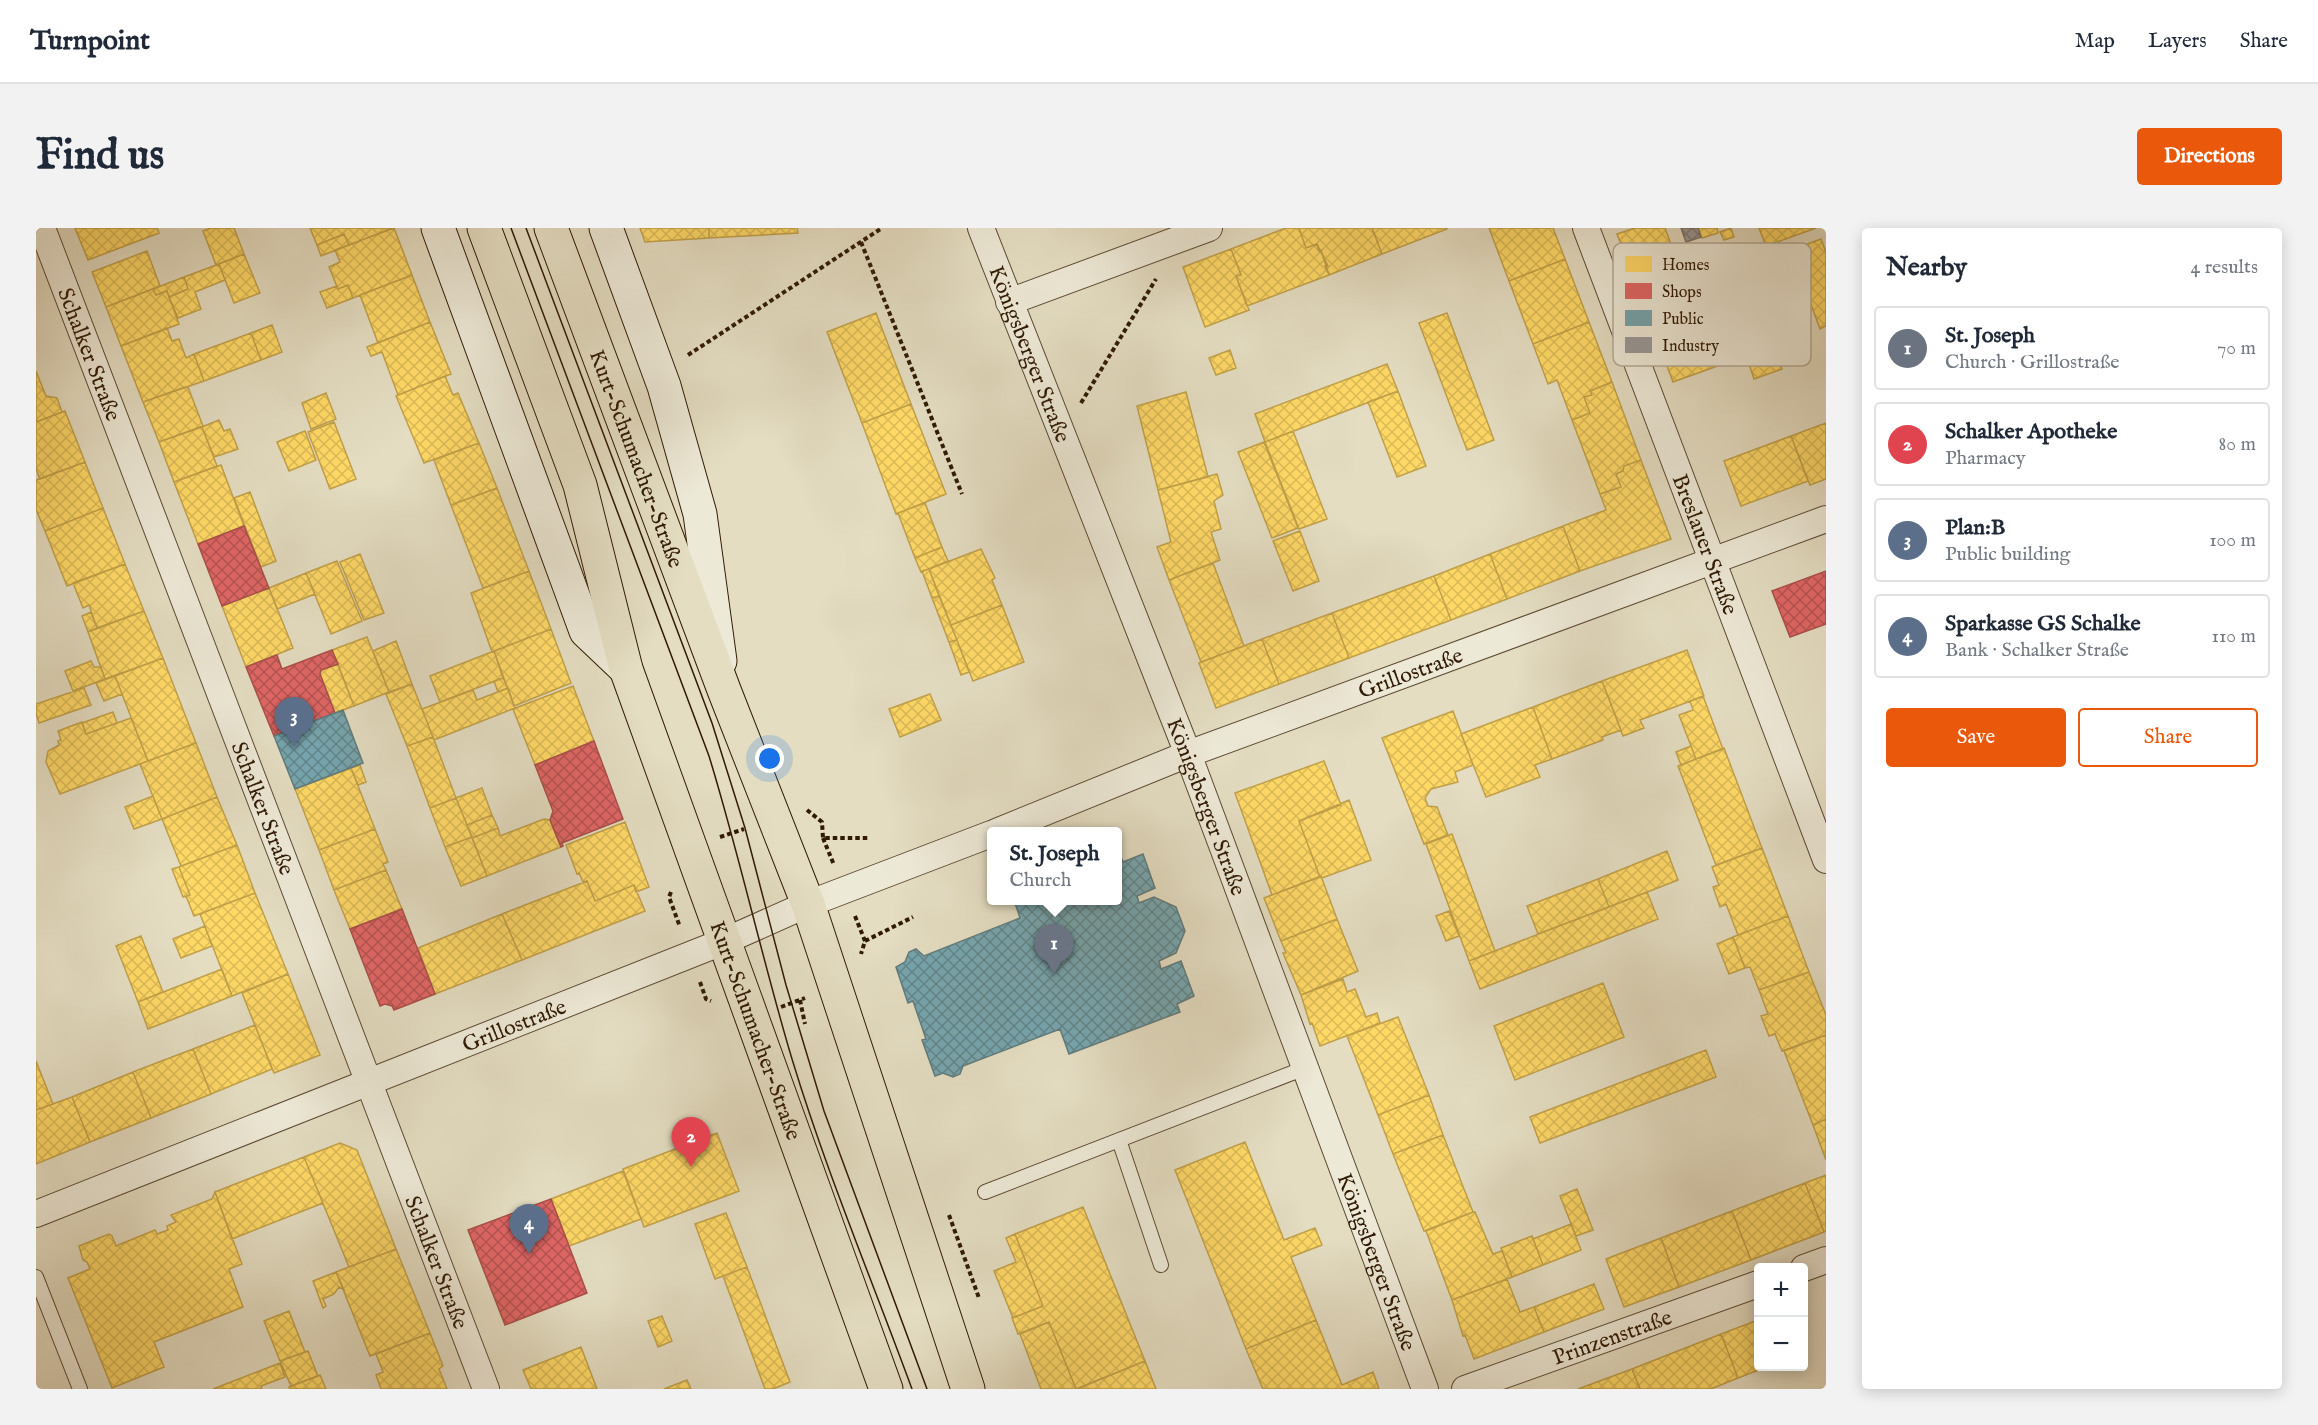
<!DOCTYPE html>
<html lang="en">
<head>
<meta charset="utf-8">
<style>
  body { margin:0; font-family:"IM FELL English",serif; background:#f2f2f3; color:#1f2937 }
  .controls { position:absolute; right:18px; bottom:18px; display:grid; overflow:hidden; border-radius:6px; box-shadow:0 3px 15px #0003 }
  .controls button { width:54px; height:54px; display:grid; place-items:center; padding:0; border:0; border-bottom:2px solid #e0e1e3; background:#fff; color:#1f2937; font:30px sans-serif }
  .you { position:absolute; left:734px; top:531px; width:21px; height:21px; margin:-15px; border:4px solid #fff; border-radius:50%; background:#1a73e8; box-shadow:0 0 0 9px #1a73e833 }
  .badge { display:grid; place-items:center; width:39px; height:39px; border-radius:50%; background:#ea580c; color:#fff; font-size:20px; font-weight:700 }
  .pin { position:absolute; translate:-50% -50px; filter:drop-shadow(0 2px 3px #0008) }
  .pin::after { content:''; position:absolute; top:32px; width:21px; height:18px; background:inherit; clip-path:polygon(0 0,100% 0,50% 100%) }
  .popup { position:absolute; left:951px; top:599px; width:135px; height:78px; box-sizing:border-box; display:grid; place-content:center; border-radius:6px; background:#fff; filter:drop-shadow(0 2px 4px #0005); font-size:20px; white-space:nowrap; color:#747a83 }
  .popup b { font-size:22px; color:#1f2937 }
  .popup::after { content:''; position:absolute; left:50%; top:100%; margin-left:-12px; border:12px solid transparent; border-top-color:#fff }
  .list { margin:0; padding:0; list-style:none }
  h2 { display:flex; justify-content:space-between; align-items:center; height:78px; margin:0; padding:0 24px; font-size:26px }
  h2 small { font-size:20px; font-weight:400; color:#747a83 }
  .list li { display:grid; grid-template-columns:39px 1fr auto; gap:18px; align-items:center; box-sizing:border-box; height:84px; margin:0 12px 12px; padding:0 12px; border:2px solid #e0e1e3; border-radius:6px }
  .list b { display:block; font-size:22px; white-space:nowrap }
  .list p { margin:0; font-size:20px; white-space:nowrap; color:#747a83 }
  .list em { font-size:20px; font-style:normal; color:#747a83 }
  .actions { display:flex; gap:12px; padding:18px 24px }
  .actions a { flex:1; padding:14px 0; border:2px solid #ea580c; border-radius:6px; text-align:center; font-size:21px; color:#ea580c }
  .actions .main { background:#ea580c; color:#fff }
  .map { position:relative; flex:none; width:1790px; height:1161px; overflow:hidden; border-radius:6px }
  header { display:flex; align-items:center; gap:36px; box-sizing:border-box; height:84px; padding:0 30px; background:#fff; border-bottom:2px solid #e0e1e3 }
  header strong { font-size:28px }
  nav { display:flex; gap:33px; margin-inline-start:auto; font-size:21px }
  .intro { display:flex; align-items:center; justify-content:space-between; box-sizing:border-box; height:144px; padding:0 36px }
  h1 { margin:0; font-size:42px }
  .button { padding:15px 27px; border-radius:6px; background:#ea580c; color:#fff; font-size:21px; font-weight:700 }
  main { display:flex; gap:36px; padding:0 36px }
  aside { flex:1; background:#fff; border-radius:6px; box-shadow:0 3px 15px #0003 }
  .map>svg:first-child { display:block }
</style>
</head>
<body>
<header>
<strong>Turnpoint</strong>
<nav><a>Map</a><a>Layers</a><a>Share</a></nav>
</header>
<div class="intro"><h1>Find us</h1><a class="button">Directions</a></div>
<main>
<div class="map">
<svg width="1790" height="1161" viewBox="0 0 1790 1161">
  <defs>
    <pattern id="homes-cross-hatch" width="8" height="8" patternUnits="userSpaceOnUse" patternTransform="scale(1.5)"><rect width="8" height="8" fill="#ffd966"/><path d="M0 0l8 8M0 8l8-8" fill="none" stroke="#dbba57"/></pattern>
    <pattern id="shops-cross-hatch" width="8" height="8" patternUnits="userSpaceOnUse" patternTransform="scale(1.5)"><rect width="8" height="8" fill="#e06666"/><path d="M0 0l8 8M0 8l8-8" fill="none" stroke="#b65352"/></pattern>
    <pattern id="public-cross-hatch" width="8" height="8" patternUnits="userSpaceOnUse" patternTransform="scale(1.5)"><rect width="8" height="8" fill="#76a5af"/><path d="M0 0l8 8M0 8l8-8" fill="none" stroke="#61868c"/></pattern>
    <pattern id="industry-cross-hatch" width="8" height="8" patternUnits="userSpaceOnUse" patternTransform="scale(1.5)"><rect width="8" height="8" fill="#999"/><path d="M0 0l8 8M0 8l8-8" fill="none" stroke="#7d7c7b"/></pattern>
  </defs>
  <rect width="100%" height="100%" fill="#e4ddc2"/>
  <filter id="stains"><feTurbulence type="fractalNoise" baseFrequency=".00333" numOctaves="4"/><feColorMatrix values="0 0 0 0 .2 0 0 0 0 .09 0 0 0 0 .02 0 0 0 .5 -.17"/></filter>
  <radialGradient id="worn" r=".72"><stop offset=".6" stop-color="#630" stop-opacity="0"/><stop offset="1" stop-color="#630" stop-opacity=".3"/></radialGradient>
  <path fill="url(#homes-cross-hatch)" stroke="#c1a049" stroke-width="1.5" d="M39,0H121L123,5L52,32Z
    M175,0H198L208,26L180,37L167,3Z
    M274,0H357L313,17L308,6L281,17Z
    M358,0L376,47L317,70L312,57L302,61L293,39L304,34L299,22Z
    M604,0H673V10L609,14Z
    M673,0H761L762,5L673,10Z
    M1250,0H1263L1270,20L1281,16L1292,38H1289L1293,47L1211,78L1200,48L1205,47L1195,21Z
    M1263,0H1336L1346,26L1293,47L1285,22L1283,23L1281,16L1270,20Z
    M1336,0H1411V1L1346,26Z
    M1453,0H1517L1529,31L1473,53Z
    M1599,0H1629L1651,60L1608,76L1581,6Z
    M1662,0H1681L1682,5L1666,10Z
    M1695,0L1698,9L1688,12L1684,4Z
    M1723,0H1780L1730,18Z
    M308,6L313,17L285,28L281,17Z
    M1785,11L1790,24V98L1784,101L1755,22Z
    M1195,21L1205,47L1200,48L1213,82L1169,99L1147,39Z
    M1755,22L1768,58L1700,83L1686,47Z
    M111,23L124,58L70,79L56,44Z
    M208,26L224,65L198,75L183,36Z
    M1529,31L1553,94L1497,116L1473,53Z
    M183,36L189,52L159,64L165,81L142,90L133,69L152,61L148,49Z
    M376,47L394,94L342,115L324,67Z
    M148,49L152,61L133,69L131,63L120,67L117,61Z
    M312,57L317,70L291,80L284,64L301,58L302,61Z
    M1660,57L1690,135L1637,154L1608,76Z
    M117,61L120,67L131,63L143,96L85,118L70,79Z
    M840,85L875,176L826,195L791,104Z
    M1411,85L1458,212L1431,222L1383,95Z
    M394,94L415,146L362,167L346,124L335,128L331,119Z
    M1553,94L1576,154L1554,163L1556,167L1548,169L1554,185L1536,192L1521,152L1512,156L1497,116Z
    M236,97L246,124L225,132L215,105Z
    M131,100L136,113L143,111L150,130L158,126L168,153L107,174L85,118Z
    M215,105L225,132L168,153L158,126Z
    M1194,122L1200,140L1180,147L1173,130Z
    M1740,124L1746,141L1718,151L1712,133Z
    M1351,136L1362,163L1229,214L1219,186Z
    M0,143L10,168L21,170L26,184L0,194Z
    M409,148L417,167L422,165L443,215L388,235L360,168Z
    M1576,154L1605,232L1588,238L1587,243L1580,246L1585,259L1564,266L1536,192L1554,185L1548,169L1556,167L1554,163Z
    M149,159H152L167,198L123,214L107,174Z
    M1362,163L1390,238L1361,249L1332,174Z
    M1150,164L1172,249L1122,262L1101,178Z
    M290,165L300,191L275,201L266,175Z
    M875,176L910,266L860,286L826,195Z
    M29,183L49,234L4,251L0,241V194Z
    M183,192L188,203L194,201L202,221L178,229L166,199Z
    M298,194L320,251L294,261L272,204Z
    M1790,195V251L1774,257L1755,208Z
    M166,199L181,238L138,254L123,214Z
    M269,203L280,232L253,243L241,214Z
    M1257,203L1291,291L1263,301L1229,214Z
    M1755,208L1772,253L1705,278L1688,233Z
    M1228,214L1262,300L1236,310L1202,224Z
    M443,215L461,260L415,277L398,232Z
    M1605,232L1635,311L1544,343L1527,298L1570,282L1564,266L1585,259L1580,246L1587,243L1588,238Z
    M49,234L67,280L9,303L0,281V252Z
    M185,237L208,298L162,316L138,254Z
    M1181,246L1187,267L1178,273L1185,301L1175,304L1184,332L1133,352L1121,319L1135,314L1122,262Z
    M461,260L493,343L447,360L415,277Z
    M214,264L240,333L225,339L198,270Z
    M889,275L906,319L879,330L862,285Z
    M67,280L89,336L31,358L9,303Z
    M1527,298L1544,343L1471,371L1454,326Z
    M1264,303L1283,353L1257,363L1237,313Z
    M906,319L912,333L885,344L879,330Z
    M945,321L959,350L956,352L966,377L915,397L893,341Z
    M324,326L348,385L328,392L304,334Z
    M1454,326L1471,371L1415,392L1398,348Z
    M301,333L326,393L295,406L270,345Z
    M1177,335L1208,418L1165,434L1133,352Z
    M89,336L108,383L61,400L53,377L47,380L37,355Z
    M893,341L903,368L896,370L886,343Z
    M493,343L515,401L456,424L435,365Z
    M270,345L279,366L241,381L233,360Z
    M1398,348L1415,392L1313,430L1296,385Z
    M233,360L257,420L210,439L186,378Z
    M903,368L921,412L913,414L896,370Z
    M966,377L988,434L937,453L915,397Z
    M108,383L127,430L69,451L52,404Z
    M55,384L61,400L52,404L46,388Z
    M1296,385L1313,430L1243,456L1226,411Z
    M515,401L535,455L478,478L458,423Z
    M331,409L353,464L318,478L296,422Z
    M1226,411L1243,456L1180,480L1163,435Z
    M921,412L933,444L925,447L913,414Z
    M360,413L376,456L353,464L337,423Z
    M1651,422L1668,468L1604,492L1608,500L1587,508L1566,453Z
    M458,423L467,450L404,474L394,448Z
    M127,430L160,515L112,533L79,448Z
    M55,433L58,439H65L69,451L37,463L29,443Z
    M302,436L318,478L299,485L284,446L285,442Z
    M79,448L86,466L68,473L60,455Z
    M467,450L472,460L462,464L458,453Z
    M1566,453L1585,502L1566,509L1567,512L1516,531L1497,479Z
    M376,456L397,509L371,518L350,466Z
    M537,458L558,513L499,537L477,481Z
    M48,460L55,477L3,495L0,485V476Z
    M472,460L479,480L398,512L386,481L437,462L441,472Z
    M894,466L905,492L864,509L853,481Z
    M1667,468L1687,521L1660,531L1643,487L1657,482L1654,473Z
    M1497,479L1516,531L1499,537L1504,549L1450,569L1425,506Z
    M1417,483L1437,537L1419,544L1422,554L1395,561L1389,570L1392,578L1401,579L1412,607L1388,616L1346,510Z
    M77,484L81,495L50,506L46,495Z
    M95,490L112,533L24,566L10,534L12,523L23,517L22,513L25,512L22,503L46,494L50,506Z
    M397,509L420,570L394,580L371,518Z
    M160,515L181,569L126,591L104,536Z
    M1655,518L1660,531L1645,537L1640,524Z
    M1688,520L1726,620L1680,637L1642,538Z
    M1288,533L1305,577L1263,593L1284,649L1236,667L1199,565Z
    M324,537L330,554L322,557L315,540Z
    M315,540L339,601L283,622L259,561Z
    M446,560L456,587L431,597L420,570Z
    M117,568L126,591L98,601L89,579Z
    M181,569L201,617L145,638L126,591Z
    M420,570L436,609L409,619L394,580Z
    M1313,572L1335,632L1286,650L1284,649L1263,593Z
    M456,587L462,600L436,610L431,597Z
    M508,591L514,592L525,619L451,648L436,610L462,600L464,608Z
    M589,594L613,659L600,664L598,657L559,673L551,653L547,654L543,645L541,646L530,617Z
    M339,601L352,634L347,636L350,642L298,662L283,622Z
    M1416,606L1459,723L1433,733L1390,616Z
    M436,609L451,648L425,658L409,619Z
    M201,617L219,665L158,688L150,668L154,667L143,639Z
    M1726,620L1752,688L1702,707L1690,676L1684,679L1677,659L1683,657L1676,639Z
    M1631,623L1642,652L1573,679L1562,651Z
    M143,639L154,667L147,669L136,641Z
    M350,642L366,681L314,701L298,662Z
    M1285,648L1301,691L1245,713L1228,670Z
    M1562,651L1573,679L1502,706L1491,678Z
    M551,653L559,673L598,657L609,683L486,732L466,686Z
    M1611,664L1622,691L1444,761L1433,733Z
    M219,665L252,746L196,768L164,686Z
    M1413,683L1423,708L1410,713L1400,688Z
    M466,686L486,732L399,766L382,720Z
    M1752,688L1773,744L1723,762L1714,739L1709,740L1697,709Z
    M1301,691L1322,743L1265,767L1247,725H1250L1245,713Z
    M169,698L176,718L145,730L137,711Z
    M105,708L127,764L102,774L80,718Z
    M1697,709L1709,740L1693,746L1681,716Z
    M186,741L196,768L112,801L102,774Z
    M1773,744L1790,787V807L1746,823L1739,806L1733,808L1725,788L1732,786L1723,762Z
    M252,746L284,827L238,845L206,765Z
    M1307,751L1311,764L1319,761L1330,789L1341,785L1344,795L1284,818L1276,795L1274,796L1265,767Z
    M1567,755L1588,809L1479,852L1458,798Z
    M1362,789L1393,867L1342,887L1311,808Z
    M219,797L236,841L175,866L157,821Z
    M1790,807V891L1777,897L1748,823Z
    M157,821L175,866L115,890L97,844Z
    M1670,822L1680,849L1504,915L1494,889Z
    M0,833L17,876L0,882Z
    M97,844L115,890L54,914L36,869Z
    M1393,867L1407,907L1357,926L1342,887Z
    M36,869L54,914L0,936V882Z
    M1790,891V932L1777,897Z
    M681,905L703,963L608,999L587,941Z
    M1407,907L1437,984L1388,1003L1357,926Z
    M1209,914L1248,1012L1279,1000L1286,1017L1255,1029L1280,1092L1210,1121L1139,942Z
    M304,915L321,922L360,1021L313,1039L268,929Z
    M268,929L287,975L196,1011L179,964Z
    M587,943L605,991L533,1018L515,971Z
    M1790,947V1003L1788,1004L1769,955Z
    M1769,955L1788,1004L1715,1032L1696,983Z
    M1541,961L1557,1002L1540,1008L1524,968Z
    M179,964L206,1036L193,1041L207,1079L118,1114L128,1139L76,1160L32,1050L54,1041L51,1034L47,1032L43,1018L73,1006L76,1008L80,1018L119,1002L121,1006L132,1002L131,998L140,994L135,987L176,971Z
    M1047,979L1109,1133L1040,1161L1013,1094L982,1106L976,1090L1007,1078L979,1006Z
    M1696,983L1715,1032L1643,1059L1625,1010Z
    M1437,984H1439L1457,1026L1466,1023L1476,1049L1416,1072L1390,1003Z
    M690,985L711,1039L679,1051L659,996Z
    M1535,996L1545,1022L1507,1037L1497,1011Z
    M979,1006L1007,1078L977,1090L958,1043L980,1034L970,1010Z
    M1496,1008L1507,1037L1476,1049L1465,1020Z
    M1625,1010L1643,1059L1588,1079L1570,1031Z
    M360,1021L394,1105L334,1128L300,1044Z
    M711,1039L754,1154L737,1161H729L687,1048Z
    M300,1044L308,1062L303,1059L298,1066L287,1071L290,1078L287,1080L277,1053Z
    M1471,1051L1484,1084L1498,1079L1508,1104L1438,1131L1429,1107L1427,1108L1416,1072Z
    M1558,1056L1568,1081L1508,1104L1498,1079Z
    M253,1083L269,1124L244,1133L228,1093Z
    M626,1088L636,1113L622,1119L612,1093Z
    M1280,1092L1306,1157L1337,1144L1343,1161H1227L1210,1121Z
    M1722,1092V1138H1733L1702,1150L1685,1106Z
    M1013,1094L1040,1161H1005L984,1106Z
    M394,1105L407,1138L403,1141L411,1161H345L340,1147L347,1144L340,1126Z
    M1685,1106L1702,1150L1675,1161H1604L1596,1141Z
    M545,1119L561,1161H495L487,1142Z
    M272,1123L282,1148L255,1158L244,1133Z
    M1109,1133L1120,1161H1041Z
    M244,1135L249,1149L225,1158L226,1161H177Z
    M1596,1141L1604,1161H1542Z
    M284,1147L290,1161H254L253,1159Z
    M651,1152L655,1161H628Z"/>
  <path fill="url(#shops-cross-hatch)" stroke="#ab4f49" stroke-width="1.5" d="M208,298L233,360L186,378L162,316Z
    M1790,343V396L1754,409L1736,363Z
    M296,422L302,436L285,442L284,446L299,485L238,508L210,439L241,427L246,441Z
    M558,513L587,591L526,615L527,618L525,619L514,592L517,583L499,537Z
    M366,681L399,766L358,782L356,778L349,776L344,778L314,701Z
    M515,971L551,1065L469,1097L432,1002Z"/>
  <path fill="url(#public-cross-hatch)" stroke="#617b7c" stroke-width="1.5" d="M307,482L327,535L259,561L238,508Z
    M1107,626L1119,660L1101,668L1103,675L1118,669L1140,679L1149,703L1140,725L1123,733L1125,741L1145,733L1158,768L1141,776L1144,784L1033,826L1024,801L927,838L924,846L917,849L907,845L899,848L886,812L890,811L877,773L872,775L860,739L869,734L873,724L880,721L888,728L984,690L978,672H1081V628L1084,627L1087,634Z"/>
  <path fill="url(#industry-cross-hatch)" stroke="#7a736c" stroke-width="1.5" d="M1645,0H1662L1665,9L1650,14Z"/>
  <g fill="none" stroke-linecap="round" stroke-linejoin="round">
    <defs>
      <path id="lane" d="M1083,912L1125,1037
        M949,964L1269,840
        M0,1049L44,1161"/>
      <g id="street">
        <path id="s1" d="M6,0L450,1161"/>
        <path id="s2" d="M945,0L1152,526L1389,1161"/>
        <path id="s3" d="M1550,0L1790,632"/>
        <path d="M973,74L1173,0"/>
        <path id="s4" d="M960,604L1152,526L1790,291"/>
        <path id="s5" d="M0,986L689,713L772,676L955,606"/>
        <path d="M1768,1040L1790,1032"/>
        <path id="s6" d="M1429,1161L1722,1056"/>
      </g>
      <path id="secondary" d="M402,0L550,403L590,441
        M570,0L628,158L664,286L684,433"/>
      <g id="primary">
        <path id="s7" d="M448,0L544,257L590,441L850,1161"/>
        <path id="s8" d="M515,0L688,462L772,676L932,1161"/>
      </g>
    </defs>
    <use href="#lane" stroke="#5d4b34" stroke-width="16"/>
    <use href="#street" stroke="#5d4b34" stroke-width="28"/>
    <use href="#secondary" stroke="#301a04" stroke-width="35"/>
    <use href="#primary" stroke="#301a04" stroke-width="35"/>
    <path stroke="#301a04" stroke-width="4" stroke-dasharray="4.5 3" stroke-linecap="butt" d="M825,14L926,266
      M652,127L846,0
      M1045,175L1120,51
      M771,582L786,594L787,610H834
      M684,609L708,601
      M787,610L798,637
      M635,664L633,669L644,699
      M819,688L829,713L825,726
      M829,713L877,689
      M664,754L670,771L675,773
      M764,772L769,796
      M745,779L769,770
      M913,987L943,1070"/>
    <use href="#lane" stroke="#ede9d7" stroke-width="14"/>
    <use href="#street" stroke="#ede9d7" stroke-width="26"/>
    <use href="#secondary" stroke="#ede9d7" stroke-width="33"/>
    <use href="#primary" stroke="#e4ddc2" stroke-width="33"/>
    <path stroke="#301a04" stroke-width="1.5" d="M475,0L673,528C704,629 726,731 756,831C790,943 836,1052 876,1161
      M490,0L676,495L709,600L750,757L788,883L891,1161"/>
  </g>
  <g text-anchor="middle" stroke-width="6" stroke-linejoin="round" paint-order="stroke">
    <g font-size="22" fill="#301a04" stroke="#ede9d7">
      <text dy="8" stroke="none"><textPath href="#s2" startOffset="135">Königsberger Straße</textPath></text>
      <text dy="8" stroke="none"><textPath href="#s1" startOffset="135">Schalker Straße</textPath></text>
      <text dy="8" stroke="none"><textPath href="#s8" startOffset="246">Kurt-Schumacher-Straße</textPath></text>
      <text dy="8" stroke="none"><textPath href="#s3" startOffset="338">Breslauer Straße</textPath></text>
      <text dy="8" stroke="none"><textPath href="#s4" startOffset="444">Grillostraße</textPath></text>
      <text dy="8" stroke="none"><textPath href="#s2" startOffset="621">Königsberger Straße</textPath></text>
      <text dy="8" stroke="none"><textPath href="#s1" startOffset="621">Schalker Straße</textPath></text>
      <text dy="8" stroke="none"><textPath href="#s5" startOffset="514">Grillostraße</textPath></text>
      <text dy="8" stroke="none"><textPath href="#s7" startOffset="848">Kurt-Schumacher-Straße</textPath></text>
      <text dy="8" stroke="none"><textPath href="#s1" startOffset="1107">Schalker Straße</textPath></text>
      <text dy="8" stroke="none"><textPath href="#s2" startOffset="1107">Königsberger Straße</textPath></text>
      <text dy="8" stroke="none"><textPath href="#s6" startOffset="156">Prinzenstraße</textPath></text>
    </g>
  </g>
  <rect x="1577" y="15" width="198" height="123" rx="9" fill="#ede9d7" stroke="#b4ab98" stroke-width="1.5"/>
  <rect x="1589" y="28" width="27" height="16" fill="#ffd966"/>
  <rect x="1589" y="55" width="27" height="16" fill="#e06666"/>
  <rect x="1589" y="82" width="27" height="16" fill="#76a5af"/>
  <rect x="1589" y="109" width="27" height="16" fill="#999"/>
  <g font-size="16" fill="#301a04">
    <text x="1626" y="42">Homes</text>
    <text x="1626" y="69">Shops</text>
    <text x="1626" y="96">Public</text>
    <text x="1626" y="123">Industry</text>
  </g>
  <rect width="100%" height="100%" filter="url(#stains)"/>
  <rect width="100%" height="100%" fill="url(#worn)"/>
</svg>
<div class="controls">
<button>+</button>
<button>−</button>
</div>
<div class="you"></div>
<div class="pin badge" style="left:1018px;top:746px;background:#6b7280">1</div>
<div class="popup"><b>St. Joseph</b>Church</div>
<div class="pin badge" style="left:655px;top:939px;background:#e0444e">2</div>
<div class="pin badge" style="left:258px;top:519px;background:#5c6f8a">3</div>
<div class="pin badge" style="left:493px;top:1026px;background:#5c6f8a">4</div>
</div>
<aside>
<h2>Nearby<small>4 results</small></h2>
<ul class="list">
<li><span class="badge" style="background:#6b7280">1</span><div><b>St. Joseph</b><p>Church · Grillostraße</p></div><em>70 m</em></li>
<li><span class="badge" style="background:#e0444e">2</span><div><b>Schalker Apotheke</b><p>Pharmacy</p></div><em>80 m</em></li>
<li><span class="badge" style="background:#5c6f8a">3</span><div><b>Plan:B</b><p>Public building</p></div><em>100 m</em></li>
<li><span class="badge" style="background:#5c6f8a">4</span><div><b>Sparkasse GS Schalke</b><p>Bank · Schalker Straße</p></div><em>110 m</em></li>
</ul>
<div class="actions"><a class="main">Save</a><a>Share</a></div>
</aside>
</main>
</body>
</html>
